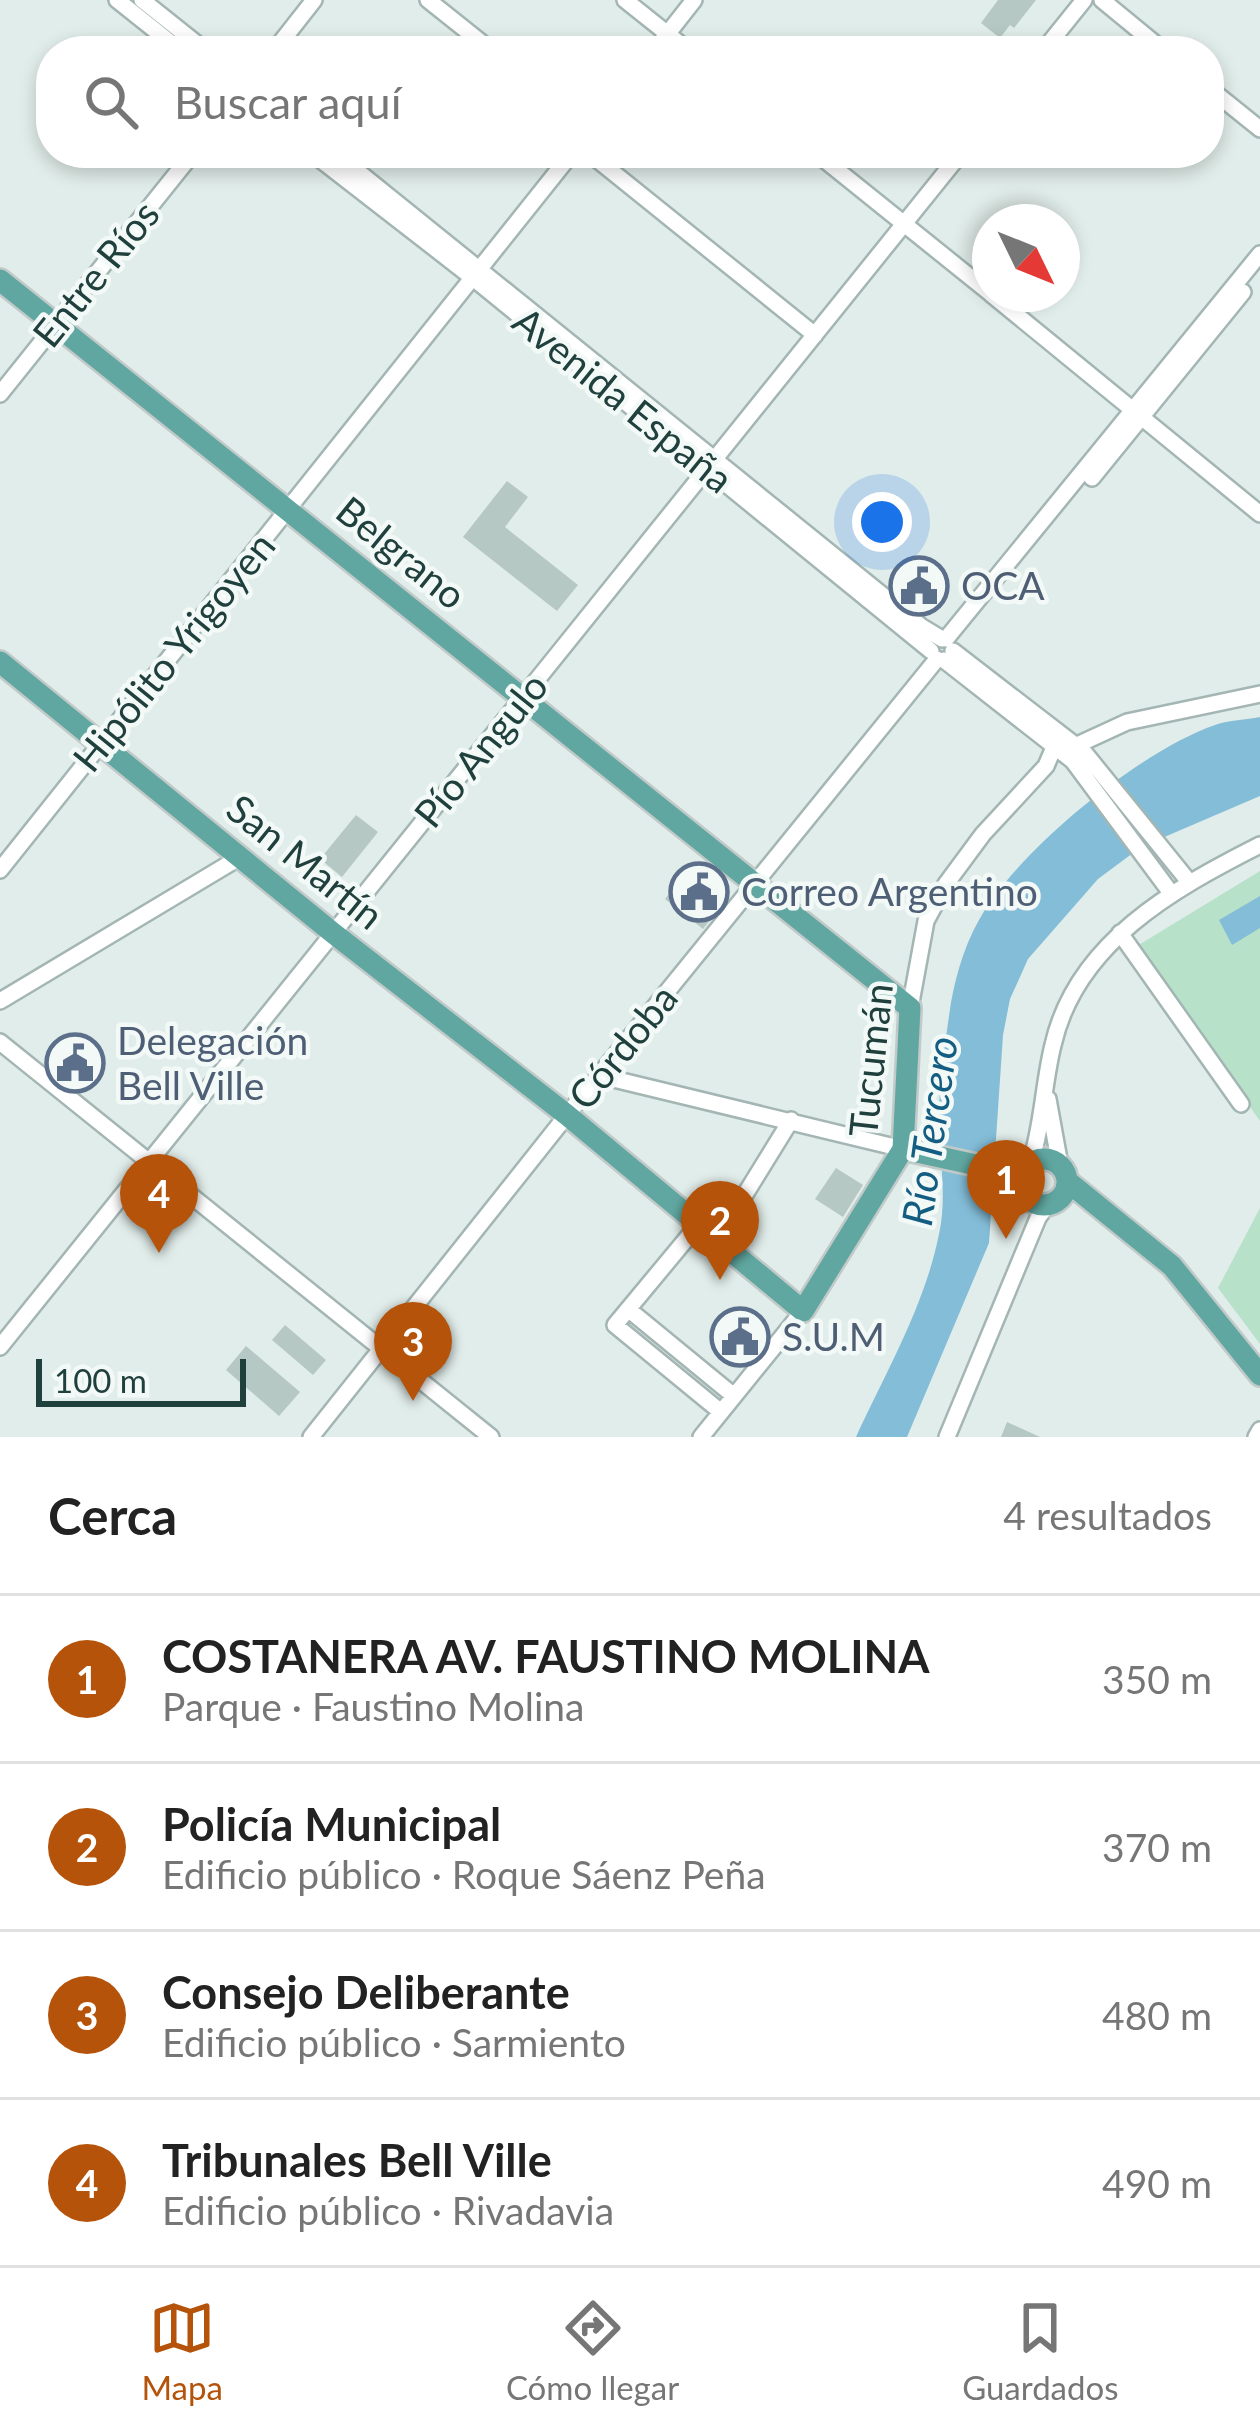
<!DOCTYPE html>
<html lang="es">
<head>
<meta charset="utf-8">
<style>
  body { margin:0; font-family:Lato,sans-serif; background:#f2f2f2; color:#222 }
  .compass { position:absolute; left:972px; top:204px; width:108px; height:108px; border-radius:50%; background:#fff; box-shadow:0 6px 18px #0003; rotate:133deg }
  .scale { position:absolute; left:36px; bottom:30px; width:210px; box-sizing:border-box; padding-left:12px; border:6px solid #20403d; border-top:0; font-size:33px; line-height:42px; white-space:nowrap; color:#20403d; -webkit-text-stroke:9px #f2f9f7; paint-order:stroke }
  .you { position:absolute; left:882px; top:522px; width:42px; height:42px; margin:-30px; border:9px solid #fff; border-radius:50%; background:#1a73e8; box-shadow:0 0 0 18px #1a73e833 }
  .badge { display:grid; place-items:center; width:78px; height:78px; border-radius:50%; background:#b45309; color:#fff; font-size:39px; font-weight:700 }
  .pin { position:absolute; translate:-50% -99px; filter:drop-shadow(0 3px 6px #0008) }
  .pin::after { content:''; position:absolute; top:63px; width:42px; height:36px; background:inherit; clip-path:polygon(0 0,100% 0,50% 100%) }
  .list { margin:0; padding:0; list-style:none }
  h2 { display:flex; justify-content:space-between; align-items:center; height:156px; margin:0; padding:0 48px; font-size:51px }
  h2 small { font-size:39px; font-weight:400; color:#767676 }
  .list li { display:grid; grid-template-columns:78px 1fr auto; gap:36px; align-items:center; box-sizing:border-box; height:168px; padding:0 48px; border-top:3px solid #e0e0e0 }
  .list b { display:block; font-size:45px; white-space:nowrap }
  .list p { margin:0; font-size:39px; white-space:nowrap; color:#767676 }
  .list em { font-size:39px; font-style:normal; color:#767676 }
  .icon { flex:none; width:66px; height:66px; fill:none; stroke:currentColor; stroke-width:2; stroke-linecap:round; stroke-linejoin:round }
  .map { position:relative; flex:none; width:1260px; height:1437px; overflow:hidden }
  .search { position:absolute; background:#fff; box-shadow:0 6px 18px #0003; left:36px; right:36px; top:36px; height:132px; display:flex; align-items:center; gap:30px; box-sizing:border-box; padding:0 42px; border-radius:48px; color:#767676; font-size:45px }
  .sheet { height:828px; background:#fff }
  nav { display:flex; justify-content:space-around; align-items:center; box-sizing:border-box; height:168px; border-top:3px solid #e0e0e0; background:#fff; font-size:33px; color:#767676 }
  nav a { display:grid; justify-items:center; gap:6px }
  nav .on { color:#b45309 }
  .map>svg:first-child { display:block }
</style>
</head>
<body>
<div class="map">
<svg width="1260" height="1437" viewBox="0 0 1260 1437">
  <rect width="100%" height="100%" fill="#e1edea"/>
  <path fill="#b8e1ca" d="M1260,871V1121L1137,946Z
    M1260,1208V1344L1218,1288Z"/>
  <path fill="#84bdd8" d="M1260,717V796L1141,847L1098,879L1028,959L1010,999L1003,1035L989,1243L907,1437H856C886,1372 925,1305 939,1234C947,1199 940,1161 939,1125C938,1090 944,1051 949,1016C953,984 963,948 979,920C1016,852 1141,750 1215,725C1229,720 1246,720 1260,717Z
    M1260,896V928L1232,945L1219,920Z"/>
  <path fill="#b6c8c4" d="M998,0H1036L1014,28L1010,25L1000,38L981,23Z
    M507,481L528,497L505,527L578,585L557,611L463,537Z
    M356,815L378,832L342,877L320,859Z
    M695,861L727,886L728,897L703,929L665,899Z
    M836,1168L863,1185L843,1217L815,1199Z
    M285,1325L326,1360L313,1375L272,1340Z
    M246,1346L300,1392L279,1416L226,1370Z
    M1007,1422L1040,1437H1001Z"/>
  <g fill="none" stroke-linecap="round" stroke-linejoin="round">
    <defs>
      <path id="minor" d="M117,0L181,51
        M142,0L206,51
        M428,0L492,51
        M625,0L689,51
        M1102,0L1164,51
        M274,51L314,0
        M654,51L694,0
        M1043,51L1084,0
        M1209,88L1260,129
        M312,153L473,278L931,651
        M335,153L922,627L942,639
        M589,153L815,335
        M816,153L990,293
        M991,294L1260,514
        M0,394L193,153
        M1092,478L1243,292
        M946,639L1260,254
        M953,651L1084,752L1190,883
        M944,660L1073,761L1171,893
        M1077,745L1127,722L1260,694
        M0,870L572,153
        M1120,933L1241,1104
        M0,1001L242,856
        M910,1008L926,921L946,884L983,834L1046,766L1055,745
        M0,1042L491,1437
        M601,1076L903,1149
        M1048,1099L1060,1165
        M1030,1164C1043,1125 1043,1085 1053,1045C1076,943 1173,889 1260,845
        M698,1225L615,1325L721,1412
        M717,1240L791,1120
        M628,1309L734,1396
        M0,1347L961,153
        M311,1437L567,1115L937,659
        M701,1437L803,1311
        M947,1437L1038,1218L1048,1204
        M1256,1437L1260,1430"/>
      <path id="major" d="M0,280L910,1008L903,1149L803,1311L567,1115L333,933L0,662
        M903,1149L1022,1175
        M1021 1182a23 23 0 1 1 46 0a23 23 0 1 1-46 0Z
        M1067,1181L1172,1266L1260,1375"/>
    </defs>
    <use href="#minor" stroke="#a3b6b3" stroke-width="20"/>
    <use href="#major" stroke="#c1cac9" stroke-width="26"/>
    <use href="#minor" stroke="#fff" stroke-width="15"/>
    <use href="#major" stroke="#61a7a1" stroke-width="21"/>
  </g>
  <defs>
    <symbol id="civic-ring" viewBox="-11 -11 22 22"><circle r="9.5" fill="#f2f9f7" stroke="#5c6f8a" stroke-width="1.5"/><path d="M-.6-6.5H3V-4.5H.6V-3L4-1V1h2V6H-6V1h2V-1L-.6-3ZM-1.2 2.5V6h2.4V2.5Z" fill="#5c6f8a"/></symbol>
  </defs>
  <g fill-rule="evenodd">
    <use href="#civic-ring" x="886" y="553" width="66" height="66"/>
    <use href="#civic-ring" x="666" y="859" width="66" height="66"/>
    <use href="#civic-ring" x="42" y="1030" width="66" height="66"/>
    <use href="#civic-ring" x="707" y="1304" width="66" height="66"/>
  </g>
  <g text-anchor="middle" stroke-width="9" stroke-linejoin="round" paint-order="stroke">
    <g font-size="39" fill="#20403d" stroke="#f2f9f7">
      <text transform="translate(96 274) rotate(-51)" y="14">Entre Ríos</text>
      <text transform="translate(623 400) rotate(39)" y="14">Avenida España</text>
      <text transform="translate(401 553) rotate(39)" y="14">Belgrano</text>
      <text transform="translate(174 652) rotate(-51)" y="14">Hipólito Yrigoyen</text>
      <text transform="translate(481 750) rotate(-51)" y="14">Pío Angulo</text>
      <text transform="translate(305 862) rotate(39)" y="14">San Martín</text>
      <text transform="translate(623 1047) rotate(-51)" y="14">Córdoba</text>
      <text transform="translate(871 1060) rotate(-84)" y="14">Tucumán</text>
    </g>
    <g font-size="39" fill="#4e5e75" stroke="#f2f9f7" text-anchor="start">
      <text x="961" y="600">OCA</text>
      <text x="741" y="906">Correo Argentino</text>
      <text x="117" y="1055">Delegación<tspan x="117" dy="45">Bell Ville</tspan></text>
      <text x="782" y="1351">S.U.M</text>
    </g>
    <g font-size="42" font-style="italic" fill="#145d82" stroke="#f2f9f7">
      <text transform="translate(930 1131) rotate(-82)" y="15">Río Tercero</text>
    </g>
  </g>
</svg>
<svg class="compass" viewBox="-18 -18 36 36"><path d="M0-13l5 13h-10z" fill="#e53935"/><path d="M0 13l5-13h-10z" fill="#767676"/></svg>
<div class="scale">100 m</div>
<div class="you"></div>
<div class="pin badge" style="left:1006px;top:1239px">1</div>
<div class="pin badge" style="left:720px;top:1280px">2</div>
<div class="pin badge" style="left:413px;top:1401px">3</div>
<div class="pin badge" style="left:159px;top:1253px">4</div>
<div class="search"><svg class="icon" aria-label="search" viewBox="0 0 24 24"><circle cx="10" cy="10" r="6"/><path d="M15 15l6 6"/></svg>Buscar aquí</div>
</div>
<section class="sheet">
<h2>Cerca<small>4 resultados</small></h2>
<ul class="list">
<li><span class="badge">1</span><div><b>COSTANERA AV. FAUSTINO MOLINA</b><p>Parque · Faustino Molina</p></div><em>350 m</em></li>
<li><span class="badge">2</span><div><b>Policía Municipal</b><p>Edificio público · Roque Sáenz Peña</p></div><em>370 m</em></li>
<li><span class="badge">3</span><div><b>Consejo Deliberante</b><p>Edificio público · Sarmiento</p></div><em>480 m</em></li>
<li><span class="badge">4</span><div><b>Tribunales Bell Ville</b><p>Edificio público · Rivadavia</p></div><em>490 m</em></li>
</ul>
</section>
<nav>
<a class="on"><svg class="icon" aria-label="map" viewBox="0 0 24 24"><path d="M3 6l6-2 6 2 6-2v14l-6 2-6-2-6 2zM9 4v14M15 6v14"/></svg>Mapa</a>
<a><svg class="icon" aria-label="directions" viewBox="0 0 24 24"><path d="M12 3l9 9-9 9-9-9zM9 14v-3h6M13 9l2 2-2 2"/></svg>Cómo llegar</a>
<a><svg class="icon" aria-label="saved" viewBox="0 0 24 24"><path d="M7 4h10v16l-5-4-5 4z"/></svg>Guardados</a>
</nav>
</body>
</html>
